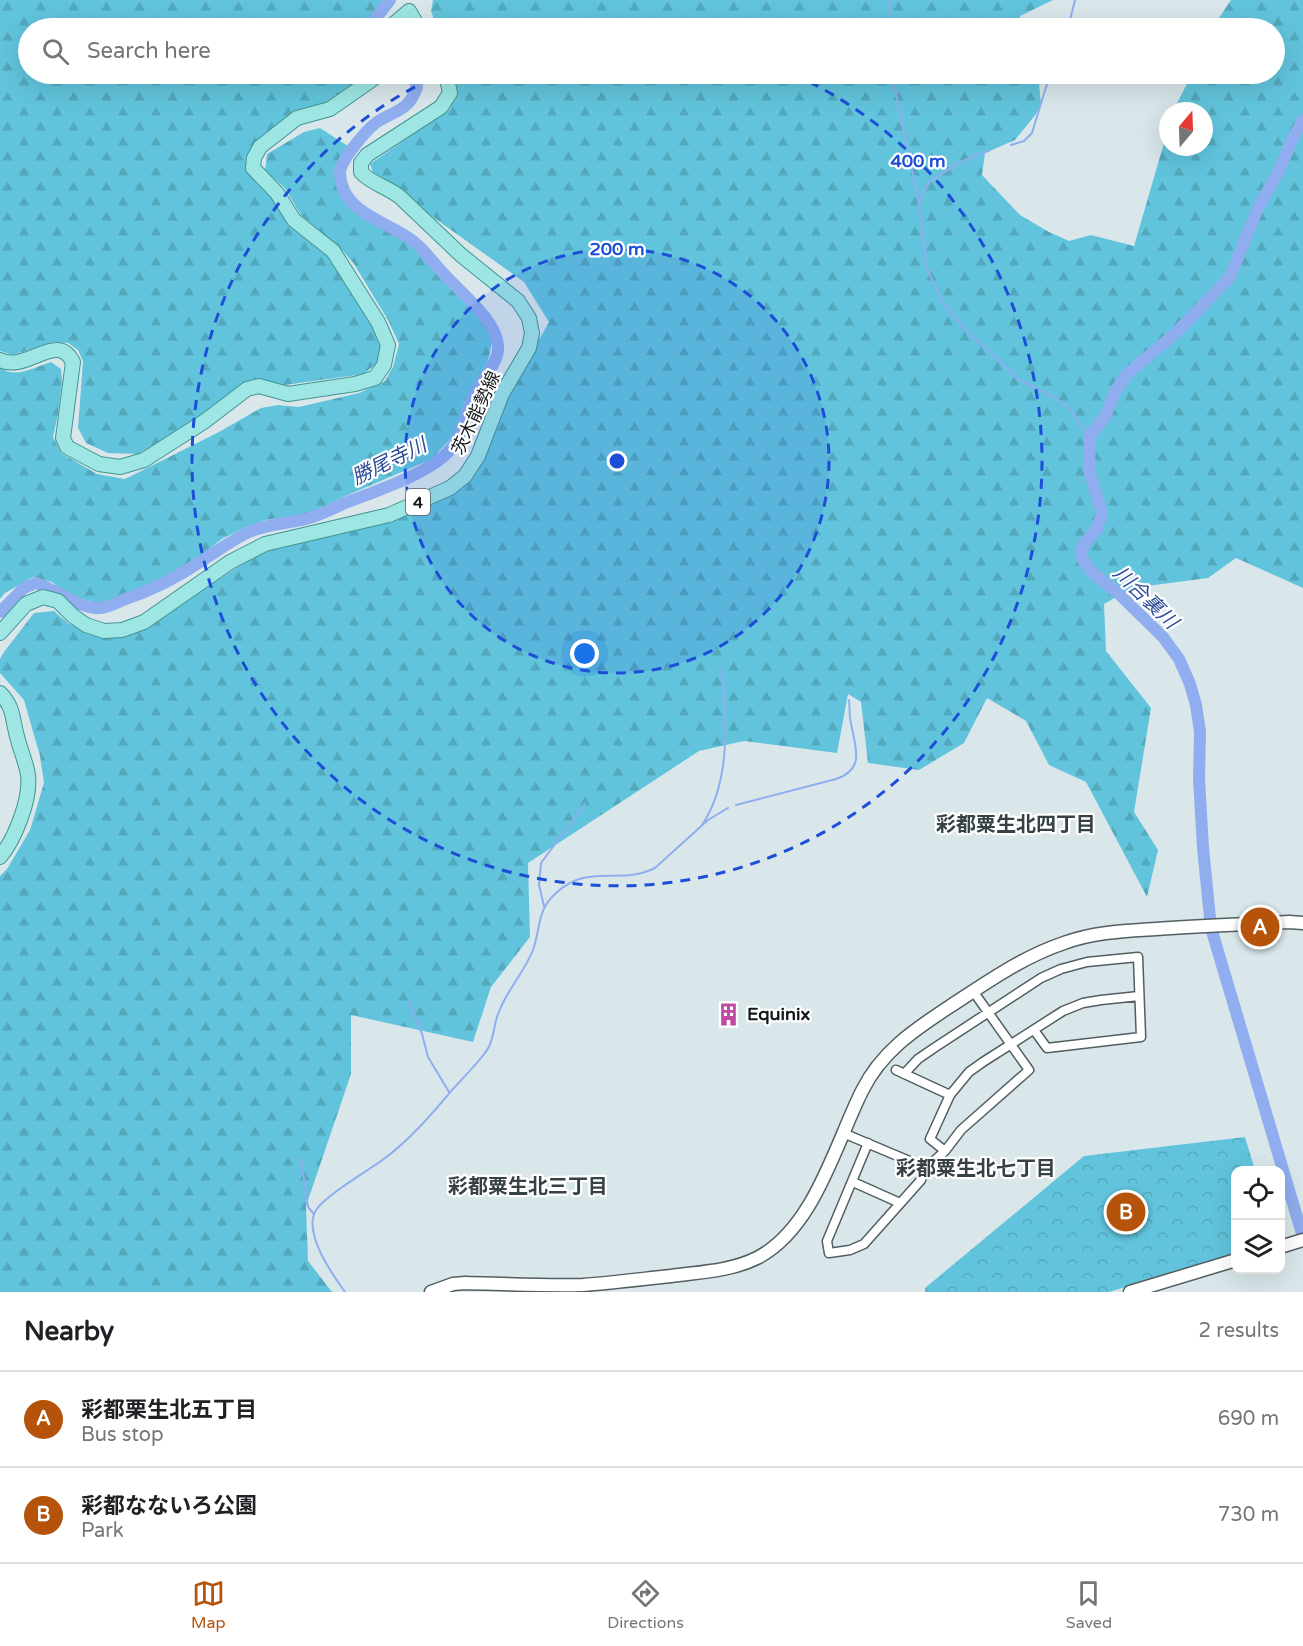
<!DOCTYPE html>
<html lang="en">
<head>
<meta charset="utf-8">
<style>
  body { margin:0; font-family:"Varela Round","Noto Sans JP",sans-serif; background:#f2f2f2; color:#202124 }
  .controls { position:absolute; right:18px; bottom:18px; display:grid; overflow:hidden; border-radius:12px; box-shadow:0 6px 24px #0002 }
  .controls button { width:54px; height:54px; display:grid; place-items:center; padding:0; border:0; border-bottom:2px solid #e0e0e0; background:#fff; color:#202124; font:30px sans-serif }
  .compass { position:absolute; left:1159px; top:102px; width:54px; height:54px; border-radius:50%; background:#fff; box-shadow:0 6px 24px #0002; rotate:19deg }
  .you { position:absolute; left:585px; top:654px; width:21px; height:21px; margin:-15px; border:4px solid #fff; border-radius:50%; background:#1a73e8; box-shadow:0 0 0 9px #1a73e833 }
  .badge { display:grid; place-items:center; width:39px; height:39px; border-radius:50%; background:#b45309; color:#fff; font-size:20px; font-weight:700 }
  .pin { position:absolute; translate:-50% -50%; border:3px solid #fff; box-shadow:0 2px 6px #0006 }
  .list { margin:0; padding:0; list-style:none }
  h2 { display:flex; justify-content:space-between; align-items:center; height:78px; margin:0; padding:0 24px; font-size:26px }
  h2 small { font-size:20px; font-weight:400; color:#757577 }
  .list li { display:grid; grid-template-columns:39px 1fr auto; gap:18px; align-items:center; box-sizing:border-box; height:96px; padding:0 24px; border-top:2px solid #e0e0e0 }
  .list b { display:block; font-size:22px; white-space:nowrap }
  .list p { margin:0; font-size:20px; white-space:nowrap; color:#757577 }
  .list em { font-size:20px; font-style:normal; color:#757577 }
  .icon { flex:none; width:33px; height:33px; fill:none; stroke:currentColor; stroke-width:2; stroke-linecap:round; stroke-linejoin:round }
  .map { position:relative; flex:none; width:1303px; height:1292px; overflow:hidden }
  .search { position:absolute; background:#fff; box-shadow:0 6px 24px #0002; left:18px; right:18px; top:18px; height:66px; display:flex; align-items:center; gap:15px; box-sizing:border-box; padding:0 21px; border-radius:33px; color:#757577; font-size:22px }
  .sheet { height:270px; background:#fff }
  nav { display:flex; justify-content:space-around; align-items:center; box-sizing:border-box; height:84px; border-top:2px solid #e0e0e0; background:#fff; font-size:16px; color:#757577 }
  nav a { display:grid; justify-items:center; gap:3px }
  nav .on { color:#b45309 }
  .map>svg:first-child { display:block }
</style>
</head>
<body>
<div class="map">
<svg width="1303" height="1292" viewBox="0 0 1303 1292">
  <defs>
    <pattern id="forest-firs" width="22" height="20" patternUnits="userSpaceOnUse" patternTransform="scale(1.5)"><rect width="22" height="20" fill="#61c4dc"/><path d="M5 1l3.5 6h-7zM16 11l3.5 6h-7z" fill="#53a8bc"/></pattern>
    <pattern id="park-crowns" width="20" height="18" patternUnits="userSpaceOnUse" patternTransform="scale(1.5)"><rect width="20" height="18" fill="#61c4dc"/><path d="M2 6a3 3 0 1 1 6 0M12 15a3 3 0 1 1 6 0" fill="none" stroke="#53a8bc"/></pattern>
  </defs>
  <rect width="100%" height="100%" fill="#d9e7ea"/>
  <path fill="url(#forest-firs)" d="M0,0H383L372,16L366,28H28V74H367L325,103L293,113L248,169L254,180L272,197L288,225L328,257L375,326L382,345L378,362L364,374L285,385L257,379L244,384L199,418L138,454L108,453L86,443L78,428L83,361L78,350L68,343L54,342L13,355L0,351Z
    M433,0H1053L1020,16L1023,26L1027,28H437L431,11Z
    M1231,0H1303V588L1236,558L1208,578L1132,588L1104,604L1106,651L1151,708L1134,812L1158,850L1147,897L1086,782L1049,765L1026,721L987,698L964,743L919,770L868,763L861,702L848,694L837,753L744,741L699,751L528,863L530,937L491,987L473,1042L351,1015V1074L306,1206L308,1261L332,1292H0V876L7,869L30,830L44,783L40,756L24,700L0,673V659L4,652L34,613L54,611L69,624L104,636L147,627L266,548L452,491L503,404L549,322L524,282L374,175L370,164L450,109L457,86L454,74H1044L1039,83L1041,104L1036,114L1015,140L985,153L982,175L1020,215L1049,232L1069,241L1091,235L1134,246L1168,129V147H1204V111H1173L1192,74H1274V28H1212Z
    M320,128L351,148C323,178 338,204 370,222C383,230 397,235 410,245C424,255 432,270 444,282C462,300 480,316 493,338L488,361L465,401L454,435L432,459L341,498L312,513L265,520L246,527L222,539L199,557L161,579L101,604L79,598L61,589L52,582L33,577L5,593L0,599V368C16,379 35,367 51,362L61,369L62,381L58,414L53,437L61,453L97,474L125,479L219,432L261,408L278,405L299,407L359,393L385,381L393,367L399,344L388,320L354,264L341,249L301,215L284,187L265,171L267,154L304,132Z"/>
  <path fill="url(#park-crowns)" d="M1245,1137L1255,1170H1236L1235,1253L1109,1292H925V1288L1084,1156Z"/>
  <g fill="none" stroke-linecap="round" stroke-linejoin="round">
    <path stroke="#8fadef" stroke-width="2" d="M889,28L890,0
      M1068,28L1075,0
      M892,74L920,209L926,267L944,304L963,327L1018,379L1057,399L1070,409L1089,438
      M1011,145L1024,141L1032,133L1050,74
      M920,202C922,196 923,189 927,185C937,174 974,154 989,151
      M736,805L836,779C866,769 855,747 851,723C849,716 850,708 849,700
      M702,825C732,780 726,718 722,667
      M544,906L539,885L541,863L585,804
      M409,1002L422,1034L428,1057L449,1092
      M301,1158L308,1207L313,1213
      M345,1292C332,1274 306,1237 314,1214C319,1199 366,1172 381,1161C409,1141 430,1116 452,1090C463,1078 475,1066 485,1053C494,1042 493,1027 498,1014C506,991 524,973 533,950C541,928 536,911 556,893C589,862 620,886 655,868L708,820L728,808"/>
    <path stroke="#8fadef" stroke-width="12" d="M372,28L376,18L390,0
      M1303,120L1291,142L1279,171L1257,210L1230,277L1177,332L1128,373L1116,390L1106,415L1090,436L1089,470L1102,513L1097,529L1085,543L1081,552L1083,560L1092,572L1118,593L1163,637L1179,659L1190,684L1196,705L1200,732L1199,779L1203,848L1211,928L1303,1237
      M0,612L24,588L36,583C56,589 79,610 101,608C108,607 116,603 123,600C151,591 178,577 203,560C217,551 231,541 247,533C265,524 286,524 306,519C320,515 332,509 345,503C374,492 430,473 449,451C463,435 466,413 474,395C481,380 500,362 498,345C496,320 461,293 445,275C434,264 425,250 413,241C387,221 342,213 340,174C339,162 366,130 377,122C396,110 409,111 417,87L412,74"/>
    <defs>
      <path id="street" d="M896,1070L950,1095
        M904,1074L918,1059L934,1048L1041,978L1061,969L1087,962L1138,957L1141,1037L1047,1048L1034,1030
        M843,1133L926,1168
        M868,1143L827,1241L829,1253L850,1250L864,1244L921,1180L926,1168L945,1151L961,1130L1029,1070L973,991
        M945,1151L930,1139L950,1095L969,1072L983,1062L1063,1011L1083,1003L1101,1000L1139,996
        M853,1182L900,1203"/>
      <path id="secondary" d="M1280,1247L1303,1240
        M431,1292L453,1284L465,1283C504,1284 544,1286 583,1285C612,1283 642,1279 671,1276C700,1272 731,1271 757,1258C814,1229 835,1145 862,1091C881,1052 914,1030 949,1007C986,983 1022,957 1064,943C1094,932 1125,931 1156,929C1200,926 1244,924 1289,922L1303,923
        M1130,1292L1236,1260"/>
      <path id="primary" d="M409,11L419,28
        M389,28L409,11
        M0,360C27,373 57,330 73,362L63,438L67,447L99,464L120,467L144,460L205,421L247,389L259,386L288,394L355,384L375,378L384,365L388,345L378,322L333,251L294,220L277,193L253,168L254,158L260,147L297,118L330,109L373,79L375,74
        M0,633L26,604L43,597L58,601L73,616L86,625L104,631L122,630L144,622L230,562L265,544L389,515L450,488L465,476L478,456L502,394L529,348L532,333L529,318L518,301L461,255L401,198C389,187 371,184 361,172V163L367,155L441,107L450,93L446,74
        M0,693C15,708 12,721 18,740C21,752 26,762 28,775C31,799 15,839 0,857"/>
    </defs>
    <use href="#street" stroke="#525e61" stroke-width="11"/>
    <use href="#secondary" stroke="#525e61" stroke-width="15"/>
    <use href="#primary" stroke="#429391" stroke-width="16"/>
    <use href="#street" stroke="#fff" stroke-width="8"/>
    <use href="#secondary" stroke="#fff" stroke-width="12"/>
    <use href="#primary" stroke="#9de6e3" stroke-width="14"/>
  </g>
  <circle cx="617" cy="461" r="212" fill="#1d4ed8" fill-opacity=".12"/>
  <g fill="none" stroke="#1d4ed8" stroke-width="3" stroke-dasharray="10 8">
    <circle cx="617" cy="461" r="212"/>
    <path d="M793 74A425 425 0 1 1 441 74"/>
  </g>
  <defs>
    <symbol id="building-bare" viewBox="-9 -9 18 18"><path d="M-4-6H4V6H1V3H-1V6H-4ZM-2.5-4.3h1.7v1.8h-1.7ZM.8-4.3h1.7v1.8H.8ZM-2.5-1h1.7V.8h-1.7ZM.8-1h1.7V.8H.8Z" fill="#bf4aa2" stroke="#fff" stroke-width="2.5" paint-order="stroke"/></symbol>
  </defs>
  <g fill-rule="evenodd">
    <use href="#building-bare" x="712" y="998" width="33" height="33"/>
  </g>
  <g text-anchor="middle" stroke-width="4.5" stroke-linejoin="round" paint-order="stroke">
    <rect fill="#fff" stroke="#5b5e5f" stroke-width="1.5" x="406" y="489" width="24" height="26" rx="4.5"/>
    <g font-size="16" font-weight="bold" fill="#15191b">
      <text x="418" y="508">4</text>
    </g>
    <g font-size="18" fill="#15191b" stroke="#fff">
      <text transform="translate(476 413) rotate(-65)" y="6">茨木能勢線</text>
    </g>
    <g font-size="18" font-weight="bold" fill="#15191b" stroke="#fff" text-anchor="start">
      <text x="747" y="1020">Equinix</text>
    </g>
    <g font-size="20" font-style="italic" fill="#2e4c9a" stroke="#fff">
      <text transform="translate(389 461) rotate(-26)" y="7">勝尾寺川</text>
      <text transform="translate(1146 597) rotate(44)" y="7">川合裏川</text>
    </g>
    <g font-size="20" font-weight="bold" fill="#364144" stroke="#fff">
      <text x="1016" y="831">彩都粟生北四丁目</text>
      <text x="976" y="1175">彩都粟生北七丁目</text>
      <text x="528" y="1193">彩都粟生北三丁目</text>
    </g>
  </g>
  <circle cx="617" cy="461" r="9" fill="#1d4ed8" stroke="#fff" stroke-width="3"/>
  <g font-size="18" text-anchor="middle" font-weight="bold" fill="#1d4ed8" stroke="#fff" stroke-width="4.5" stroke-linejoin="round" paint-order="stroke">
    <text x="918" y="167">400 m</text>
    <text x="617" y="255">200 m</text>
  </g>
</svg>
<div class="controls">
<button><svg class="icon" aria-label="locate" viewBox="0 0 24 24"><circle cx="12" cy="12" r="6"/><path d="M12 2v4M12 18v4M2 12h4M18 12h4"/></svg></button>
<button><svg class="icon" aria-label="layers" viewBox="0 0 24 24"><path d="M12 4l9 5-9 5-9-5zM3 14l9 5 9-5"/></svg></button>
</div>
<svg class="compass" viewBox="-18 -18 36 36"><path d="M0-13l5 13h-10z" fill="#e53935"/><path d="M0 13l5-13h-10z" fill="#757577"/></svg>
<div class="you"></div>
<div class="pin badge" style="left:1260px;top:927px">A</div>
<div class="pin badge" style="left:1126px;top:1212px">B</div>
<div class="search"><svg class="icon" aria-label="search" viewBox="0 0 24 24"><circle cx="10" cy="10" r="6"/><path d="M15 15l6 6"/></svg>Search here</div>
</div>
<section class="sheet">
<h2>Nearby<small>2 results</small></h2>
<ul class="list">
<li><span class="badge">A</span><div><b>彩都栗生北五丁目</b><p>Bus stop</p></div><em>690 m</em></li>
<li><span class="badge">B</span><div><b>彩都なないろ公園</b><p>Park</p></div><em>730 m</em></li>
</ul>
</section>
<nav>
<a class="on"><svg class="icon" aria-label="map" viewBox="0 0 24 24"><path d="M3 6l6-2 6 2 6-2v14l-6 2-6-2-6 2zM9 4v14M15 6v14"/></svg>Map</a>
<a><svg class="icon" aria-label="directions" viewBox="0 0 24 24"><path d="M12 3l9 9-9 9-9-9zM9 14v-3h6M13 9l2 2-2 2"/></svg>Directions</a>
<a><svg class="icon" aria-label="saved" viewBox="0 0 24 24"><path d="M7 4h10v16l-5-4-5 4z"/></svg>Saved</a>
</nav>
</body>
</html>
